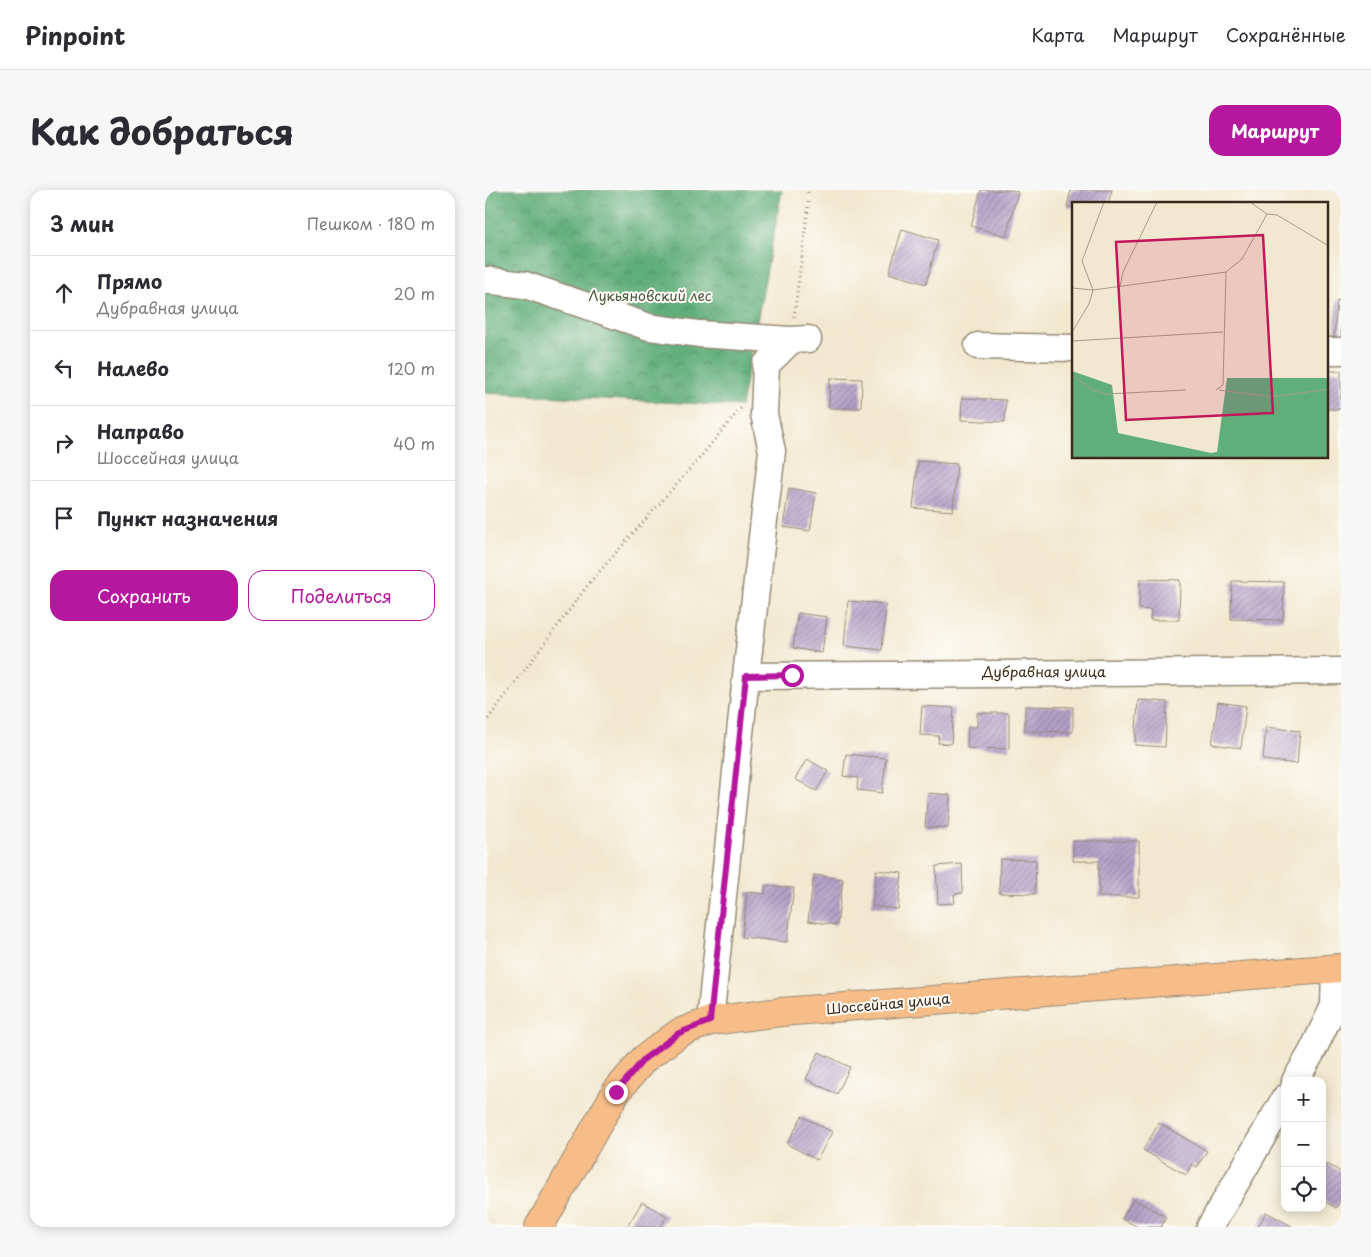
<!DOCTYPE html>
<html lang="ru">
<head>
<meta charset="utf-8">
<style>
  body { margin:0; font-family:"Playpen Sans",sans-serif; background:#f7f7f7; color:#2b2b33 }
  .controls { position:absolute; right:15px; bottom:15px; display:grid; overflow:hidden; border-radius:10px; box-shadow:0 2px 12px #0003 }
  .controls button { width:45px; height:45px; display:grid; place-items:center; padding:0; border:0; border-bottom:1px solid #e1e1e2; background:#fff; color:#2b2b33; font:25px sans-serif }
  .stop { position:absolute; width:15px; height:15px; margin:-11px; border:4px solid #b5179e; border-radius:50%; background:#fff }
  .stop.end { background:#b5179e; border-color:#fff; box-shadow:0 1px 5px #0008 }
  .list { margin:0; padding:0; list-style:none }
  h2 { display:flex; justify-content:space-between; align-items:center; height:65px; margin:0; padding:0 20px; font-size:21px }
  h2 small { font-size:16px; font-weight:400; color:#7c7c81 }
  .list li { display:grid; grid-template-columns:32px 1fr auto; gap:15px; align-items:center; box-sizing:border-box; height:75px; padding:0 20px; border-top:1px solid #e1e1e2 }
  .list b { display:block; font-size:19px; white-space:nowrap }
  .list p { margin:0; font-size:16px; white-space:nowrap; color:#7c7c81 }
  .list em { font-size:16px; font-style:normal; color:#7c7c81 }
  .actions { display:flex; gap:10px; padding:15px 20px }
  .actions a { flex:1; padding:11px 0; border:1px solid #b5179e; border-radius:15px; text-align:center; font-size:18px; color:#b5179e }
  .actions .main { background:#b5179e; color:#fff }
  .icon { flex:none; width:28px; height:28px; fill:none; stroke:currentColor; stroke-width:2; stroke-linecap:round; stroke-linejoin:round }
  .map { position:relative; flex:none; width:856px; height:1037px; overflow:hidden; border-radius:15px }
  header { display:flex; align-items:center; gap:30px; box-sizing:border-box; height:70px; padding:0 25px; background:#fff; border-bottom:1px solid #e1e1e2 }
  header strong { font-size:24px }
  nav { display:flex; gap:28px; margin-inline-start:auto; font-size:18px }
  .intro { display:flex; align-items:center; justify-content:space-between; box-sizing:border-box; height:120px; padding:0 30px }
  h1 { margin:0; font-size:35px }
  .button { padding:12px 22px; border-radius:15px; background:#b5179e; color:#fff; font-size:18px; font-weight:700 }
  main { display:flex; gap:30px; padding:0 30px }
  aside { flex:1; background:#fff; border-radius:15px; box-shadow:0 2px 12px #0003 }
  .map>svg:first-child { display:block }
</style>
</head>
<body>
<header>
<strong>Pinpoint</strong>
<nav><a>Карта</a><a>Маршрут</a><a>Сохранённые</a></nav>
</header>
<div class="intro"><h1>Как добраться</h1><a class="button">Маршрут</a></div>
<main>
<aside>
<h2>3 мин<small>Пешком · 180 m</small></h2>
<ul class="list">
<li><svg class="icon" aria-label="ahead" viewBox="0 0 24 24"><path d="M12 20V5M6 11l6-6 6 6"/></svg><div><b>Прямо</b><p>Дубравная улица</p></div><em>20 m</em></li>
<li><svg class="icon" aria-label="left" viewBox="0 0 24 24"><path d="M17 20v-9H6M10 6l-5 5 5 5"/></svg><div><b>Налево</b></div><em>120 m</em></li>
<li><svg class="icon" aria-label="right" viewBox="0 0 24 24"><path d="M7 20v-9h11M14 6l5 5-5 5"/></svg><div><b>Направо</b><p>Шоссейная улица</p></div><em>40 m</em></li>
<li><svg class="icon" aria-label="arrive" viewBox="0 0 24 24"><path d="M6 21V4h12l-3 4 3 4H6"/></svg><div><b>Пункт назначения</b></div></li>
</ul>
<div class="actions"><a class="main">Сохранить</a><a>Поделиться</a></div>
</aside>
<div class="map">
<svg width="856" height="1037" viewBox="0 0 856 1037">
  <defs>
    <pattern id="forest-crowns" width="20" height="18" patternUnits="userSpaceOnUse" patternTransform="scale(1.25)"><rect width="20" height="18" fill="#60ae79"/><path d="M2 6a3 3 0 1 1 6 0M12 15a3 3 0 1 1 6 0" fill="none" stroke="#508e63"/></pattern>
    <pattern id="building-hatch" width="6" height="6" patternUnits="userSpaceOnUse" patternTransform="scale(1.25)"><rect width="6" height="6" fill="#b4a0c8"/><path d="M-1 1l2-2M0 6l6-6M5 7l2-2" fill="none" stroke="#9483a2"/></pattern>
  </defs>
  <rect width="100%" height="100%" fill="#fdfcf7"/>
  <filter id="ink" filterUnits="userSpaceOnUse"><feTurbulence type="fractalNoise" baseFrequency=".02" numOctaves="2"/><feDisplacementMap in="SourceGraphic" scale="10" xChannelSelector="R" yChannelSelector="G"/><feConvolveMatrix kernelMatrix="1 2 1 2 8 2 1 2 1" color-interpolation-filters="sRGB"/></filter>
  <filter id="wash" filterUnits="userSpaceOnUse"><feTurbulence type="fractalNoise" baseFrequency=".0096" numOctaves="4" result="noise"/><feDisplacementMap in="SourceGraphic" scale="20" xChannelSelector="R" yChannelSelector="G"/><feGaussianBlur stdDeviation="1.12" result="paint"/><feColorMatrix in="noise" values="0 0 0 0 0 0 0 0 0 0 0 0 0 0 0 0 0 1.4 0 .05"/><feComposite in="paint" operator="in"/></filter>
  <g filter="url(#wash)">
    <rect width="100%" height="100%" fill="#f2e8cf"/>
    <path fill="url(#forest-crowns)" stroke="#4e6c4c" d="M0,0H297L256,216L0,203Z"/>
    <g id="blocks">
      <path fill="url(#building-hatch)" d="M496,0H526L533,2L521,46L486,36Z
        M586,0H627L623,14H588V18L582,17Z
        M417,39L453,50L441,94L404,83Z
        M852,110L856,111V151L849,150Z
        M842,181H856V219H842Z
        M345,188L377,189L376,218H344Z
        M477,208L521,210L520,232L476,230Z
        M433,271L472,274L468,321L428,318Z
        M304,298L331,303L325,341L298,337Z
        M655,389L695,390L694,430H665L666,420L654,419Z
        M747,391L799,392L798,430L746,429Z
        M363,411L401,414L397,460L359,456Z
        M313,423L342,427L337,463L308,458Z
        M653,510L682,512L680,557L650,555Z
        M733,512L761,516L756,558L727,554Z
        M437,516L469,518L466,554L453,553L454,546L435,545Z
        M540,516L588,517V542L540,541Z
        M492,523H524V559L482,558L483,537H492Z
        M781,537L815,541L812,574L778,570Z
        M361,564L401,568L397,603L372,600L373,588L358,586Z
        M322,569L343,581L331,601L310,589Z
        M443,603L465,605L463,638L440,637Z
        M588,651H654V707H614V671H588Z
        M515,669L551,670L550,704L514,703Z
        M477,674L478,703L469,704L470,713L453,714L451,676Z
        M391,680L417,683L413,719L387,716Z
        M329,685L358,689L352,735L323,731Z
        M281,695L309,698L302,752L257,747L262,702L280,704Z
        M334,862L365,877L352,904L321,889Z
        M317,926L347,942L332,970L302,954Z
        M674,933L722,961L712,977L707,974L701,985L658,960Z
        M842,974L856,982V1009L851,1018L837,1010V983Z
        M648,1009L681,1027L676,1037H653L637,1029Z
        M157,1012L182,1026L175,1037H142Z
        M781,1022L808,1037H773Z"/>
    </g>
  </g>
  <g filter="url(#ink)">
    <use href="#blocks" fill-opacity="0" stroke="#968976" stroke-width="1"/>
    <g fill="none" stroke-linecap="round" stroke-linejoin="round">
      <defs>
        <path id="minor" d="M0,90L40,95L164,137L214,144L306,150
          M493,156L588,158
          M842,161H856
          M261,486L856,481
          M225,831L261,486L287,261L279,224L281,175L306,150L323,149
          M810,891L827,862L849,816L850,778
          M725,1037L800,908"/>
        <path id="major" d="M54,1037L131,902L159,869L194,843L225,831L296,822L856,778"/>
      </defs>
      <use href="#minor" stroke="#968976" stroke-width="29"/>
      <use href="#major" stroke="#968976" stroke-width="30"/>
      <path stroke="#968976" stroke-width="3" stroke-dasharray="1 4" stroke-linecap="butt" d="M309,127L323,18V0
        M0,533L106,391L207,277L256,218"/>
      <use href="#minor" stroke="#fff" stroke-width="26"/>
      <use href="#major" stroke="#f7bd88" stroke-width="28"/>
    </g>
  </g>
  <g fill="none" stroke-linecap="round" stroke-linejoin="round" filter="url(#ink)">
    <path stroke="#b5179e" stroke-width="6" d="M131,902L159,869L194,843L225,831L261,486L307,485"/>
  </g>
  <g text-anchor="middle" stroke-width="4" stroke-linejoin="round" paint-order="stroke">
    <g font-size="14" fill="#4c5a40" stroke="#fdfcf7">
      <text x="165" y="111">Лукьяновский лес</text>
    </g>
    <g font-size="14" fill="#3b2a1e" stroke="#fdfcf7">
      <text x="559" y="487">Дубравная улица</text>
      <text transform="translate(403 814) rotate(-5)" y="5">Шоссейная улица</text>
    </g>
  </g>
  <g transform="translate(587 12)">
    <rect width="256" height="256" fill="#f2e8cf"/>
    <path d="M0,169L40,183L46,231L139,251L145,250L155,176H256V256H0Z" fill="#60ae79"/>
    <path fill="none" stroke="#a99c88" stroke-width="1" d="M178,0L195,12M48,85L51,70L85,0M0,86L21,88L154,70L170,57L195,12L205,13L257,44M0,130L17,102L21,88L10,59L32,0M0,139L151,130M0,174L21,188L34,192L114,188M144,188L151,183L154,70M147,188L200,195L257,187"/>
    <path fill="#c2185b" fill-opacity="0.15" stroke="#c2185b" stroke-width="2.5" d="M191,33L201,211L54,218L44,40Z"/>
    <rect width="256" height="256" fill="none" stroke="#3b2a1e" stroke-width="2.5"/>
  </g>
</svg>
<div class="controls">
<button>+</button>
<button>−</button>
<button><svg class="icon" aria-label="locate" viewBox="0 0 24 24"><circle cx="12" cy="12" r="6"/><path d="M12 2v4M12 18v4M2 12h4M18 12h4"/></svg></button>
</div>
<div class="stop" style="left:307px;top:485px"></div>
<div class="stop end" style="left:131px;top:902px"></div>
</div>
</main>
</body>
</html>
